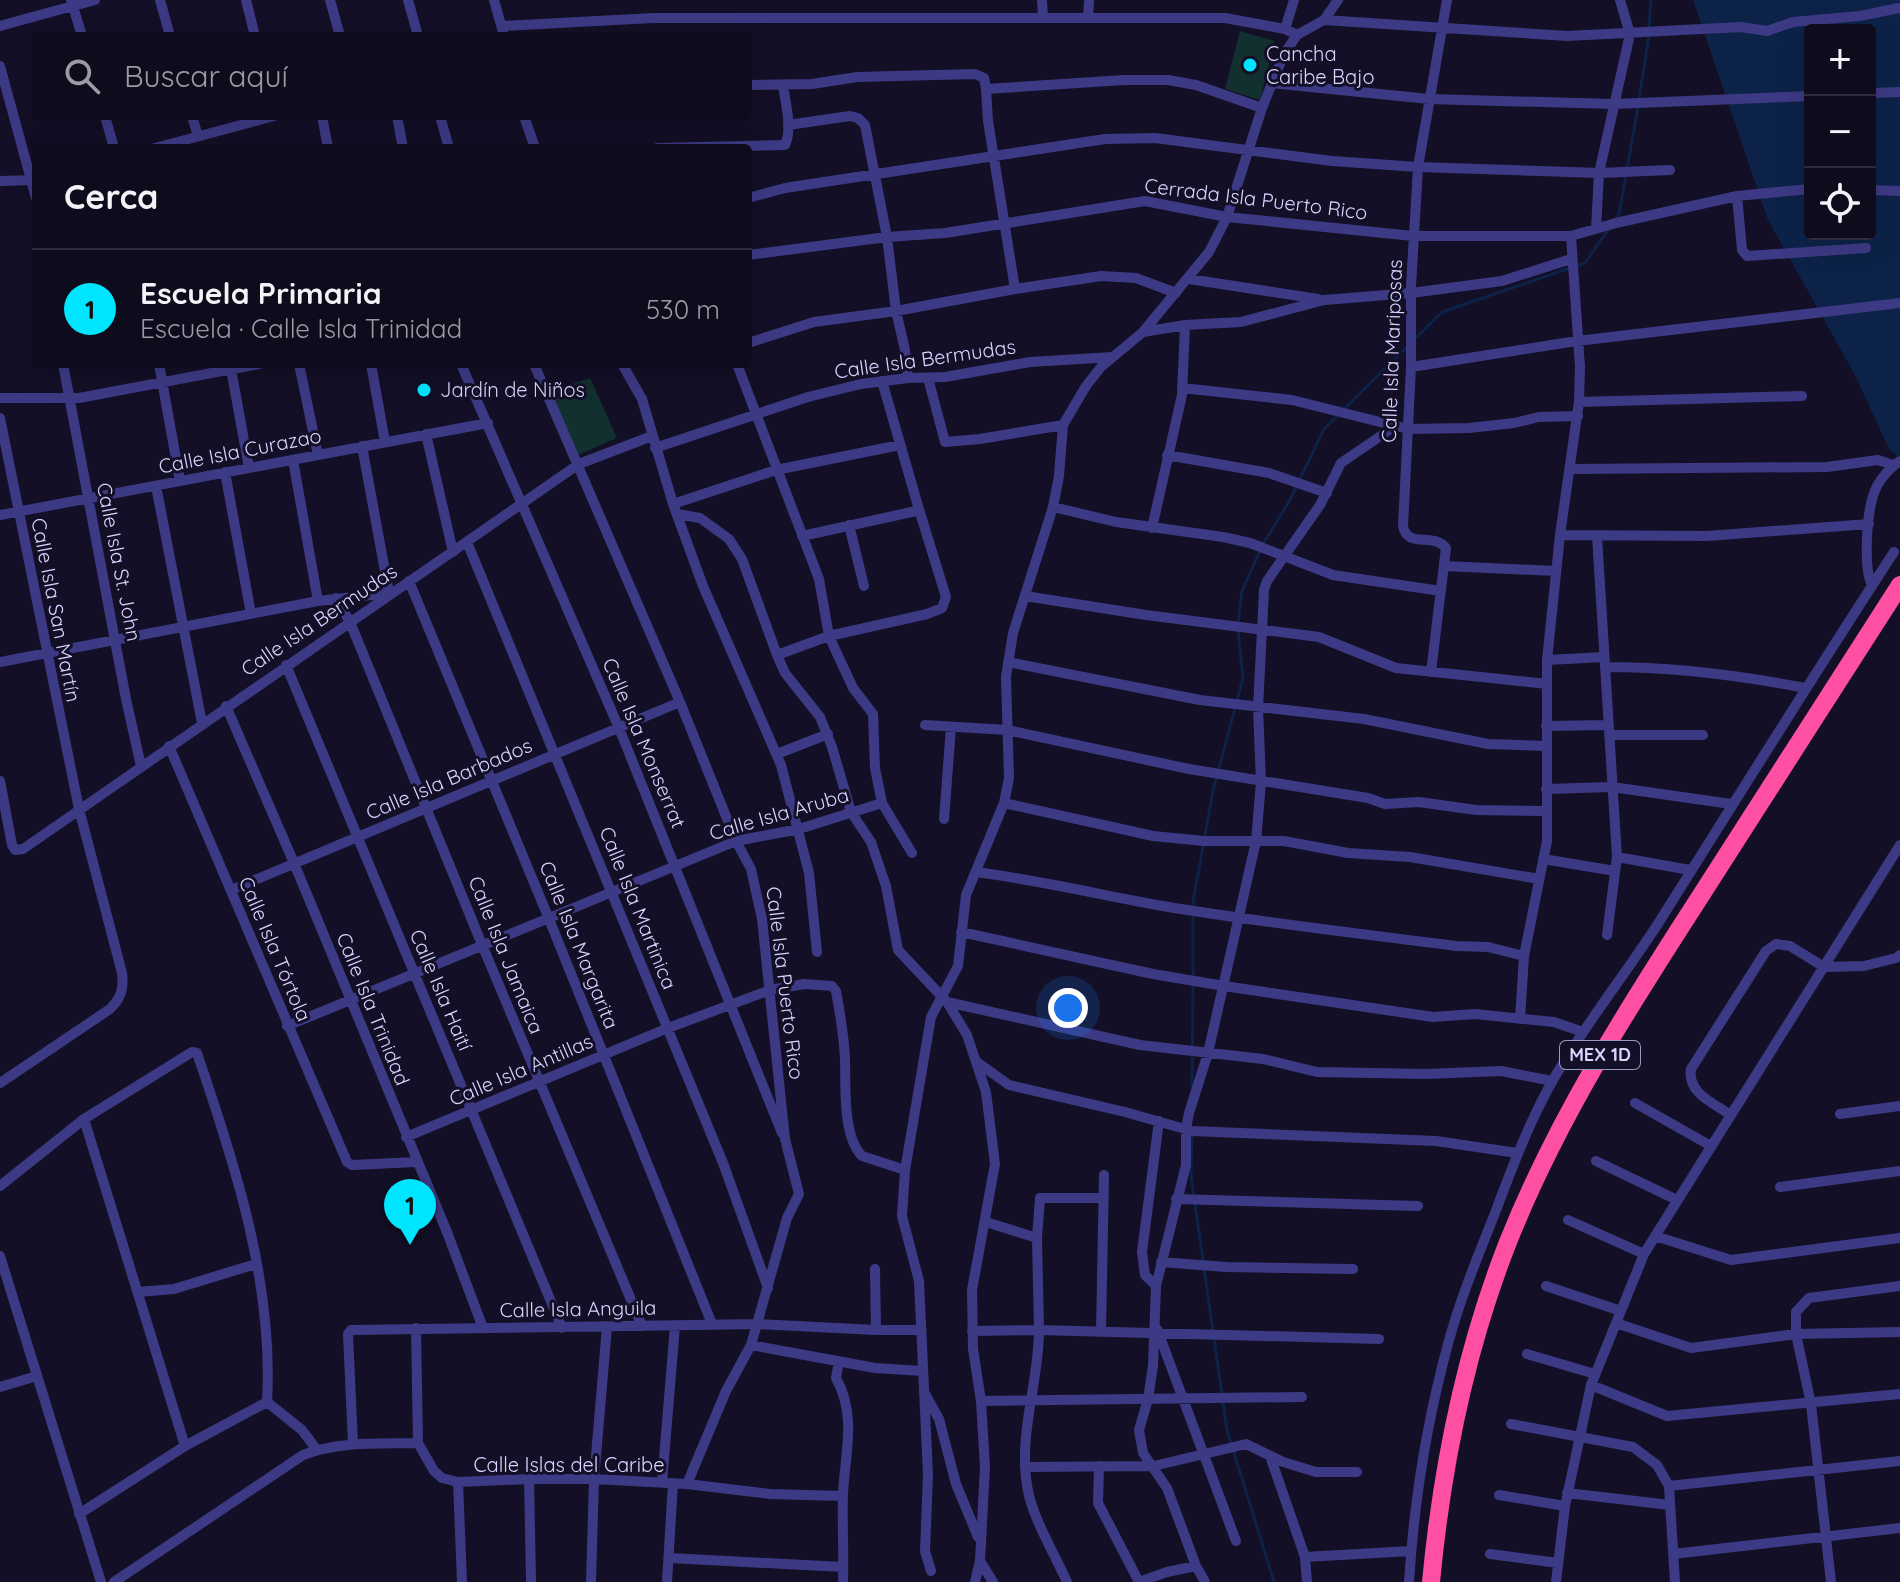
<!DOCTYPE html>
<html lang="es">
<head>
<meta charset="utf-8">
<style>
  body { margin:0; font-family:Quicksand,sans-serif; background:#1c1929; color:#f1f3f6 }
  .controls { position:absolute; right:24px; top:24px; display:grid; overflow:hidden; border-radius:8px; box-shadow:0 8px 32px #0002 }
  .controls button { width:72px; height:72px; display:grid; place-items:center; padding:0; border:0; border-bottom:2px solid #2e2b3b; background:#0e0b1c; color:#f1f3f6; font:40px sans-serif }
  .you { position:absolute; left:1068px; top:1008px; width:28px; height:28px; margin:-20px; border:6px solid #fff; border-radius:50%; background:#1a73e8; box-shadow:0 0 0 12px #1a73e833 }
  .badge { display:grid; place-items:center; width:52px; height:52px; border-radius:50%; background:#00e5ff; color:#111; font-size:26px; font-weight:700 }
  .pin { position:absolute; translate:-50% -66px; filter:drop-shadow(0 2px 4px #0008) }
  .pin::after { content:''; position:absolute; top:42px; width:28px; height:24px; background:inherit; clip-path:polygon(0 0,100% 0,50% 100%) }
  .list { margin:0; padding:0; list-style:none }
  h2 { display:flex; justify-content:space-between; align-items:center; height:104px; margin:0; padding:0 32px; font-size:34px }
  h2 small { font-size:26px; font-weight:400; color:#9b9ba3 }
  .list li { display:grid; grid-template-columns:52px 1fr auto; gap:24px; align-items:center; box-sizing:border-box; height:120px; padding:0 32px; border-top:2px solid #2e2b3b }
  .list b { display:block; font-size:30px; white-space:nowrap }
  .list p { margin:0; font-size:26px; white-space:nowrap; color:#9b9ba3 }
  .list em { font-size:26px; font-style:normal; color:#9b9ba3 }
  .icon { flex:none; width:44px; height:44px; fill:none; stroke:currentColor; stroke-width:2; stroke-linecap:round; stroke-linejoin:round }
  .map { position:relative; flex:none; width:1900px; height:1582px; overflow:hidden }
  .search { position:absolute; background:#0e0b1c; box-shadow:0 8px 32px #0002; left:32px; top:32px; width:720px; height:88px; display:flex; align-items:center; gap:20px; box-sizing:border-box; padding:0 28px; border-radius:8px; color:#9b9ba3; font-size:30px }
  .panel { position:absolute; background:#0e0b1c; box-shadow:0 8px 32px #0002; left:32px; top:144px; width:720px; height:224px; border-radius:8px }
  .map>svg:first-child { display:block }
</style>
</head>
<body>
<div class="map">
<svg width="1900" height="1582" viewBox="0 0 1900 1582">
  <rect width="100%" height="100%" fill="#130f26"/>
  <path fill="#12302f" d="M1240,31L1275,41L1260,100L1225,89Z
    M590,378L617,438L578,455L549,392Z"/>
  <path fill="#0c2248" fill-rule="evenodd" d="M1693,0H1900V458L1889,449L1855,375L1768,220ZM1810,30H1870V234H1810Z"/>
  <g fill="none" stroke-linecap="round" stroke-linejoin="round">
    <path stroke="#0c2248" stroke-width="3" d="M1649,28L1651,0
      M1639,99L1649,36
      M1615,220L1619,214L1638,107
      M1577,266L1585,263L1608,230
      M1413,341L1442,312L1570,268
      M1345,408L1408,346
      M1263,544L1290,500L1324,429L1339,414
      M1238,624L1242,591L1260,551
      M1193,977V902L1213,791L1243,678L1238,631
      M1192,1089L1193,985
      M1192,1133L1191,1176L1203,1260
      M1204,1268L1213,1332
      M1214,1339L1222,1395
      M1223,1403L1227,1430L1274,1582"/>
    <path stroke="#3d3a85" stroke-width="10" d="M71,0L82,36
      M160,0L170,36
      M246,0L255,36
      M330,0L340,36
      M408,0L418,36
      M494,0L504,36
      M1042,0L1043,17
      M1088,18L1089,0
      M1324,20L1567,36L1741,27L1767,31L1793,22L1860,16L1899,8
      M0,26L95,0
      M502,26L653,18H1225L1285,29L1297,35
      M1285,29L1294,0
      M0,66L36,198
      M1271,83L1429,99L1613,104L1810,96
      M748,85L812,84L857,77L975,74L984,78L986,89L1124,80H1168L1196,85L1262,108
      M986,89L988,121L1015,289
      M1870,93L1900,92
      M105,116L114,148
      M192,116L198,136
      M322,116L328,148
      M397,116L403,148
      M440,116L449,148
      M524,116L535,148
      M788,125L850,116L858,118L865,125L887,237L896,311L905,350L908,378
      M155,148L274,116
      M657,148L785,145C793,128 785,102 783,85
      M0,181L34,180
      M1870,190L1900,191
      M1737,196L1742,250L1747,256L1866,248
      M748,198L785,188L1105,139L1155,138L1332,161L1418,167L1599,173L1670,170
      M1596,229L1599,173L1630,34L1620,0
      M748,255L887,237L945,233L1145,201L1227,217L1413,236H1571L1616,223L1737,196L1810,189
      M1189,279L1318,299
      M1143,332L1185,325L1241,322L1324,300L1411,293L1502,281L1571,259
      M748,343L814,322L896,311L1015,289L1101,276L1136,278L1176,293
      M63,364L126,699L141,766
      M159,364L180,481
      M299,364L318,455
      M371,364L385,442
      M461,364L619,728L782,1133
      M534,364L680,702L736,841L751,869L762,919L785,1139L799,1194L787,1218L751,1345L726,1391L687,1484
      M622,364L642,399L673,504L703,586L781,765L809,873L817,952
      M737,364L819,579L829,636L853,688L873,714L875,768L882,803L912,853
      M1411,367L1577,341L1900,303
      M231,369L249,468
      M928,378L945,442L980,439L1063,425
      M1182,388L1292,400L1408,429L1469,428L1514,423L1539,417L1578,416
      M0,398H79L259,364
      M1579,402L1802,396
      M0,418L79,809L122,973C124,989 121,998 110,1009L0,1083
      M426,434L453,552
      M655,448L808,397L861,384L908,378L945,377L1030,362L1113,357
      M1167,455L1269,473L1327,493
      M293,460L318,601
      M1571,469L1827,467L1878,460L1893,465
      M225,472L251,614
      M156,486L202,723
      M673,504L776,470L900,445
      M1053,507L1116,522L1223,537L1250,543L1333,575L1441,591
      M677,514L700,518L729,539L742,559L777,655L785,673L820,717L832,747L851,812L871,842L886,886L898,950L947,1002L967,1035L986,1092L995,1164L972,1290L973,1349L981,1401L985,1467L980,1561L975,1582
      M0,515L488,423
      M849,525L864,586
      M1152,528L1182,395L1185,325
      M1560,535L1707,536L1869,524
      M802,536L916,511L918,506L882,381
      M1597,536L1617,857L1607,935
      M467,542L723,1163L768,1288
      M1444,566L1556,571
      M409,581L549,919L712,1324
      M1872,585C1863,568 1867,515 1873,496C1877,482 1888,469 1900,461
      M1025,596L1146,615L1319,637L1396,668L1547,684
      M336,598L350,622L483,947L642,1326
      M777,655L829,636L927,614L942,608L946,597L918,506
      M1547,660L1604,657
      M0,662L318,601L389,593L362,446
      M1008,662L1200,700L1364,719L1488,744L1546,746
      M286,665L562,1328
      M1605,667C1672,667 1739,675 1805,688
      M1431,672L1446,548C1434,532 1407,549 1403,526L1411,367V286L1418,167L1447,0
      M226,706L294,863L447,1232L483,1328
      M925,725L1007,730L1189,769L1368,798L1385,804L1419,802L1476,810L1546,811
      M1546,726L1608,725
      M1609,735H1703
      M169,746L347,1162L352,1165L416,1162
      M777,754L828,734
      M0,781L12,845L15,850L23,849L579,464L652,436
      M1546,789L1612,787L1731,804
      M1004,803L1153,836L1204,841H1284L1348,853L1410,857L1539,879
      M944,819L951,727
      M1617,857L1690,870
      M1543,859L1615,871
      M976,872C1037,880 1097,894 1157,905C1256,922 1356,933 1456,946L1488,947L1524,956
      M231,890L680,702
      M961,932L1153,974L1224,986L1433,1017L1475,1014L1554,1022L1583,1032
      M947,1002L1140,1045L1263,1059L1317,1072L1426,1074L1501,1071L1552,1081
      M1520,1019L1524,956L1547,841V660L1560,535L1579,402L1580,367L1571,236
      M287,1026L736,841L799,829L882,803
      M977,1062L1009,1085L1125,1112L1192,1131L1436,1141L1517,1153
      M1635,1103L1711,1146
      M1840,1114L1900,1106
      M1731,1115C1713,1103 1687,1093 1691,1069L1766,951L1776,944L1790,946L1824,967L1864,966L1896,958L1900,955
      M84,1119L185,1446
      M406,1137L668,1028L770,990L804,984L832,986L836,991C840,1013 844,1036 845,1059C846,1086 842,1135 862,1156L905,1170L902,1216L919,1281L928,1475L925,1551L931,1571
      M1596,1161L1677,1200
      M905,1170L931,1017L958,966L966,895L1004,803L1009,778L1006,677L1013,633L1053,507L1059,476L1063,425L1086,386L1101,367L1143,332L1209,252L1227,217L1262,108L1284,54L1297,35L1324,20L1338,0
      M0,1186L84,1119L192,1052L197,1053C235,1164 274,1284 267,1402
      M1780,1187L1900,1171
      M1104,1198H1040L1037,1238L1039,1330L1379,1339
      M1176,1199L1418,1206
      M1568,1220L1644,1254
      M986,1222L1037,1238
      M1655,1236L1731,1260L1900,1238
      M0,1256L101,1582
      M1161,1262L1226,1267L1353,1269
      M875,1269L876,1330
      M1156,1286L1145,1275L1142,1252L1159,1121
      M1546,1286L1621,1311
      M138,1292L174,1289L256,1264
      M1616,1323L1691,1348L1796,1334L1900,1332
      M416,1328L418,1443
      M1157,1329L1236,1541
      M972,1331L1039,1330C1039,1384 1017,1436 1028,1491C1033,1518 1055,1555 1067,1582
      M1101,1332L1104,1175
      M751,1345L875,1368L923,1371
      M1527,1354L1595,1374
      M839,1361L836,1378C857,1416 845,1453 843,1494C842,1523 844,1553 843,1582
      M1591,1385L1667,1416L1900,1394
      M0,1387L37,1376
      M924,1392L939,1419L956,1484L978,1537
      M981,1401L1302,1397
      M267,1402L302,1430L317,1450
      M1511,1424L1633,1447L1657,1465L1669,1486L1675,1582
      M353,1444L348,1334L351,1330L759,1324L876,1330H921
      M1270,1456L1305,1557L1307,1582
      M1099,1466L1098,1503L1139,1582
      M1026,1467L1154,1466L1246,1444L1283,1462L1316,1472H1357
      M529,1479L531,1582
      M458,1482L462,1582
      M662,1482L675,1326
      M1669,1486L1900,1461
      M1567,1493L1670,1505
      M1499,1495L1565,1506
      M79,1514L185,1446L267,1402
      M1490,1554L1558,1563
      M1673,1554L1900,1528
      M1305,1557L1411,1551
      M670,1558L843,1567
      M980,1561L993,1582
      M114,1582L303,1455C339,1441 379,1444 418,1443L434,1471L442,1478L458,1482L529,1479H594L687,1484L770,1494L843,1496
      M591,1582L594,1479L607,1327
      M667,1582L673,1483
      M1139,1582L1167,1572L1196,1566
      M1205,1582L1196,1566L1167,1488L1143,1453L1139,1430L1148,1399L1153,1366L1156,1286L1186,1165V1129L1189,1113L1208,1053L1256,841L1261,782L1258,708L1264,590L1267,581L1320,505L1341,463L1395,426
      M1409,1582C1414,1502 1427,1421 1448,1344C1460,1299 1478,1256 1495,1213C1512,1168 1529,1122 1553,1080C1585,1024 1626,974 1661,919C1738,796 1815,673 1894,552
      M1556,1582L1565,1506L1591,1385L1644,1254L1900,845
      M1831,1582L1811,1404L1796,1334V1312L1809,1298L1900,1286"/>
    <path stroke="#ff4fa3" stroke-width="18" d="M1431,1582C1442,1466 1465,1351 1508,1242C1557,1119 1627,1010 1698,900C1765,795 1833,690 1900,585"/>
  </g>
  <g fill="#00e5ff" stroke="#130f26" stroke-width="3">
    <circle cx="1250" cy="65" r="8"/>
    <circle cx="424" cy="390" r="8"/>
  </g>
  <g text-anchor="middle" stroke-width="6" stroke-linejoin="round" paint-order="stroke">
    <rect fill="#130f26" stroke="#9e99be" stroke-width="2" x="1560" y="1041" width="80" height="28" rx="6"/>
    <g font-size="18" font-weight="bold" fill="#d9d4ff">
      <text x="1600" y="1061">MEX 1D</text>
    </g>
    <g font-size="20" fill="#d9d4ff" stroke="#130f26" text-anchor="start">
      <text x="1266" y="61">Cancha<tspan x="1266" dy="23">Caribe Bajo</tspan></text>
      <text x="440" y="397">Jardín de Niños</text>
    </g>
    <g font-size="20" fill="#d9d4ff" stroke="#130f26">
      <text transform="translate(1256 199) rotate(7)" y="7">Cerrada Isla Puerto Rico</text>
      <text transform="translate(1392 351) rotate(-88)" y="7">Calle Isla Mariposas</text>
      <text transform="translate(925 359) rotate(-8)" y="7">Calle Isla Bermudas</text>
      <text transform="translate(240 451) rotate(-11)" y="7">Calle Isla Curazao</text>
      <text transform="translate(119 562) rotate(79)" y="7">Calle Isla St. John</text>
      <text transform="translate(56 610) rotate(79)" y="7">Calle Isla San Martín</text>
      <text transform="translate(319 620) rotate(-34)" y="7">Calle Isla Bermudas</text>
      <text transform="translate(644 743) rotate(67)" y="7">Calle Isla Monserrat</text>
      <text transform="translate(449 779) rotate(-23)" y="7">Calle Isla Barbados</text>
      <text transform="translate(779 814) rotate(-16)" y="7">Calle Isla Aruba</text>
      <text transform="translate(638 908) rotate(68)" y="7">Calle Isla Martinica</text>
      <text transform="translate(579 945) rotate(68)" y="7">Calle Isla Margarita</text>
      <text transform="translate(275 949) rotate(67)" y="7">Calle Isla Tórtola</text>
      <text transform="translate(506 955) rotate(68)" y="7">Calle Isla Jamaica</text>
      <text transform="translate(785 983) rotate(83)" y="7">Calle Isla Puerto Rico</text>
      <text transform="translate(441 990) rotate(67)" y="7">Calle Isla Haití</text>
      <text transform="translate(373 1009) rotate(68)" y="7">Calle Isla Trinidad</text>
      <text transform="translate(521 1070) rotate(-23)" y="7">Calle Isla Antillas</text>
      <text transform="translate(578 1309) rotate(-1)" y="7">Calle Isla Anguila</text>
      <text x="569" y="1472">Calle Islas del Caribe</text>
    </g>
  </g>
</svg>
<div class="controls">
<button>+</button>
<button>−</button>
<button><svg class="icon" aria-label="locate" viewBox="0 0 24 24"><circle cx="12" cy="12" r="6"/><path d="M12 2v4M12 18v4M2 12h4M18 12h4"/></svg></button>
</div>
<div class="you"></div>
<div class="pin badge" style="left:410px;top:1245px">1</div>
<div class="search"><svg class="icon" aria-label="search" viewBox="0 0 24 24"><circle cx="10" cy="10" r="6"/><path d="M15 15l6 6"/></svg>Buscar aquí</div>
<section class="panel">
<h2>Cerca<small></small></h2>
<ul class="list">
<li><span class="badge">1</span><div><b>Escuela Primaria</b><p>Escuela · Calle Isla Trinidad</p></div><em>530 m</em></li>
</ul>
</section>
</div>
</body>
</html>
